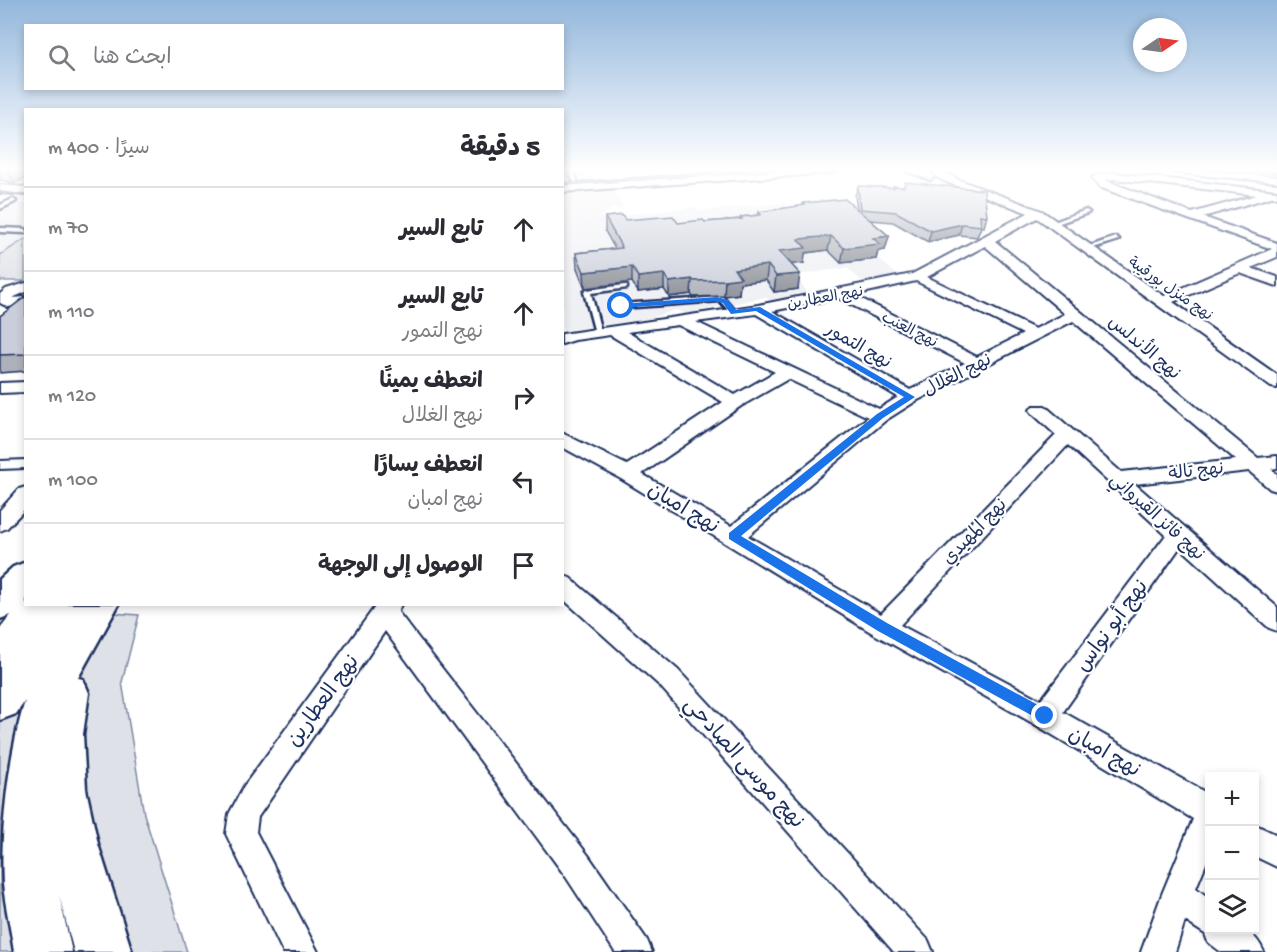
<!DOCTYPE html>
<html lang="ar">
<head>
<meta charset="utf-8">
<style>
  body { margin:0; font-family:"Gochi Hand","Playpen Sans Arabic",sans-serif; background:#f7f7f7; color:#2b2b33; direction:rtl }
  .controls { position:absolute; right:18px; bottom:18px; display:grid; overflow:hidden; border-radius:0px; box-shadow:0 3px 9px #0003 }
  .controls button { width:54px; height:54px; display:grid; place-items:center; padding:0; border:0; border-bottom:2px solid #e1e1e2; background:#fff; color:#2b2b33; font:30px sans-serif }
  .compass { position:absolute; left:1133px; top:18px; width:54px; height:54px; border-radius:50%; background:#fff; box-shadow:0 3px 9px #0003; rotate:77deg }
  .stop { position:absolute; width:18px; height:18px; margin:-14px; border:4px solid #1a73e8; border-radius:50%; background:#fff }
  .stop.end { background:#1a73e8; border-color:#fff; box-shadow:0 2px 6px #0008 }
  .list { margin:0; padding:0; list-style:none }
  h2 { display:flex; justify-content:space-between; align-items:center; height:78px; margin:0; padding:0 24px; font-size:26px }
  h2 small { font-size:20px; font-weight:400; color:#7c7c81 }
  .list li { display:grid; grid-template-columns:39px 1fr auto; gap:18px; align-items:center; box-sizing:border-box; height:84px; padding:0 24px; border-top:2px solid #e1e1e2 }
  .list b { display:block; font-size:22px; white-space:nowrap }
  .list p { margin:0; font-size:20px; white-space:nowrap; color:#7c7c81 }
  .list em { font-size:20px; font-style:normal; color:#7c7c81 }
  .icon { flex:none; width:33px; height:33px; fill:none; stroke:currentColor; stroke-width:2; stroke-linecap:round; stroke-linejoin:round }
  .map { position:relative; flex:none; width:1277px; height:952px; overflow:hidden; direction:ltr }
  .search { position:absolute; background:#fff; box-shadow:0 3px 9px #0003; left:24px; top:24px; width:540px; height:66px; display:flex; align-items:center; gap:15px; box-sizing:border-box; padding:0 21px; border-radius:0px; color:#7c7c81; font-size:22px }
  .panel { position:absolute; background:#fff; box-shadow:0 3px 9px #0003; left:24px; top:108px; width:540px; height:498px; border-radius:0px; direction:rtl }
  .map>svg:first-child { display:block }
</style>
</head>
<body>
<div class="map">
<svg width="1277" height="952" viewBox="0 0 1277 952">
  <rect width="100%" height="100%" fill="#fff"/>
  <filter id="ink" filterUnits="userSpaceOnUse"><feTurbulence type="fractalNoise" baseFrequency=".0167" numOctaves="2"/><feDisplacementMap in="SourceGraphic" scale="12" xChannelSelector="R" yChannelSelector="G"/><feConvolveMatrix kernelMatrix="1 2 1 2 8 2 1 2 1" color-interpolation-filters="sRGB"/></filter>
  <g filter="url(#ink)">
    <path fill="#eff0f4" d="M563,169H685L563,179Z
      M612,188L623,208L612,209L598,217L585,219L697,207L700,211L783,203L801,222L871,252L897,275L864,283L847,268L794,275L809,294L770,300L765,297L686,314L676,310L647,319L563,331V191Z
      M0,202L26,204L25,239L0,255Z"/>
    <path fill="#dee1e7" stroke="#7c88a2" stroke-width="1.5" d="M25,239V281H0V255Z
      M0,605L139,615L122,682L144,814L187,952H0Z"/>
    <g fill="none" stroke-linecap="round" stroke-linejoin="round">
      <defs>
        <path id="service" d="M569,169H574L577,182L573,181Z
          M710,169H715L716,172L712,173Z
          M723,169H728V171L724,172Z
          M13,199L16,201L15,202L0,209V205Z
          M1086,210L1089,212L1088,213L1054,225L1049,224Z
          M0,228L26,229V233L0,232Z
          M1116,237L1119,239L1118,240L1087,250L1084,248Z
          M625,285L627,286V288L591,293L601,332L597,334L595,333L584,292L587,290Z
          M722,297L724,298L736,312V314H732L720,301L621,308L618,306L621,304Z"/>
        <path id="pedestrian" d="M26,460V468L0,469V461Z"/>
        <path id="minor" d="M931,169H942L957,179L1042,211L1164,296L1272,249L1099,187L1092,178L1093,176L1114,173L1277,191V197H1271L1203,217L1277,243V257L1251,268L1277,277V286L1240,273L1173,302L1277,375V388L1271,387L1037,218L995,241L1258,458L1277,456V468L1271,469L1277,474V491L1270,489L1249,471L1135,484L1277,607V631L1269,628L1180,547L1063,712L1210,795V854L1196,888L1210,899V930C1236,930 1252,924 1264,952H1221L1208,942L1205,934L1185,921L1175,952H1141L1162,894L1193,819L1036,725L874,634L621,479L562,447V433L627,465L723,402L610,335L575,340L562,344V334L758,305L912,274L1028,213L949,183L938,178ZM1114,179L1257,195L1192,213L1105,180ZM985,246L1065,314L1035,329L927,277ZM916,281L1023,334L977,357L854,295ZM838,298L965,363L910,390L772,311ZM756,314L898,397L879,409L696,322ZM1073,321L1236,460L1121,472L1045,406H1033L1030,410L1033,414L1056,435L881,614L748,536L886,420L916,401ZM678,325L775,372L735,395L627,332ZM788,379L868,417L731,526L642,474L741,406ZM1068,445L1166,535L1041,700L900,625Z
          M26,283V292L12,298L26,297V305L8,307L0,303V294L6,289Z
          M26,382V392L0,393V383Z
          M26,487V508L7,528L0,531V510L19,489Z
          M562,575L570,578L678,670L928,940L933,952H894L660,686L562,598Z
          M377,604H401L398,612L588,855L647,940L652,952H615L566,877L385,631L258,817L256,832L318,952H283L226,834L229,814L244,786Z
          M1254,824L1277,835V867L1254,856Z"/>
        <path id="tertiary" d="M772,169H839L833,173L562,192V184Z
          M900,169H921L936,176L930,180Z
          M1170,169H1224L1277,174V182L1176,173Z
          M0,185L26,187V195L0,193Z"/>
        <path id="motorway" d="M26,562V604H119L78,678L83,679L89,693L83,734L86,789L98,844L132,952H74L59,895L72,952H14C11,929 5,906 3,884C0,829 9,753 25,701L16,714L0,720V629L11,615L0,619V579L13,567Z"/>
      </defs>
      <use href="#service" stroke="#1b2f5e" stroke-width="5"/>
      <use href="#pedestrian" stroke="#1b2f5e" stroke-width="4"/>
      <use href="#minor" stroke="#1b2f5e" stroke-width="4"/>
      <use href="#tertiary" stroke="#1b2f5e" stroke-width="4"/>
      <use href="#motorway" stroke="#1b2f5e" stroke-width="5"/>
      <use href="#service" fill="#fff" fill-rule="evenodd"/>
      <use href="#pedestrian" fill="#fff" fill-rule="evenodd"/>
      <use href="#minor" fill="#fff" fill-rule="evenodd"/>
      <use href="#tertiary" fill="#fff" fill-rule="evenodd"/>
      <use href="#motorway" fill="#fff" fill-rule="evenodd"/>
      <path stroke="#1b2f5e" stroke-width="1.5" d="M1196,169L1277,176
        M562,185L796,169
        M0,192L26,195"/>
    </g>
    <path fill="#aeb1bb" stroke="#1b2f5e" stroke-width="1.5" d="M0,169H26V178L14,183L0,180Z
      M858,186L893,188V186L987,216L984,227H981L977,237L959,235L928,242L893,222L870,220L889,236L885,250L878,251L876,259L841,263L828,250L805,253L804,263L791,264L798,289L774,292L766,280L740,283L739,294L724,296L693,297L691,294L669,297L664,289L638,292L632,282L585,288L577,268L576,253L615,249L605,231V217L625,220L678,223L705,222L740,219L741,217L758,215L759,212L803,206V203L857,209L855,196Z
      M26,297V371L0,373V316Z"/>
    <path fill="#8d9099" stroke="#1b2f5e" stroke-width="1.5" d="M11,169H26V178L14,183L8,171Z
      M962,224L959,235L928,242L931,231Z
      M831,236L828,250L805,253L804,263L777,266L779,251L798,239Z
      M889,236L885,250L878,251L876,259L841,263L844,248L873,238Z
      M768,265L766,280L740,283L739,294L724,296L725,280L734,269Z
      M632,267V282L585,288L584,272Z
      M664,274V289L638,292V277Z
      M800,274L798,289L774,292L776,276Z
      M692,279L691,294L669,297V282Z"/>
    <path fill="#caceda" stroke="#1b2f5e" stroke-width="1.5" d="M905,182L984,190L987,216L980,215L981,226L962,224L931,231L896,212L860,209L858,186L894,188L893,186L904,187Z
      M845,199L889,236L873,238L880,244L844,248L831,236L798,239L806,248L779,251L800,274L776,276L768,265L734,269L741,278L725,280L694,281L692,279L669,282L664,274L638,277L632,267L584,272L576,253L622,248L605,217L622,215L625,220L673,216L678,223L703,220L705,222L742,219L741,217L761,215L759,212L805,205L803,203Z
      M25,297H26V354L0,355V316Z"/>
  </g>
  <linearGradient id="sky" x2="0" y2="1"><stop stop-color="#93b7dc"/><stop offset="0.56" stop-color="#fff"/><stop offset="1" stop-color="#fff" stop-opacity="0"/></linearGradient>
  <rect width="1277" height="303" fill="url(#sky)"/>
  <path fill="#1a73e8" d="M717,297L728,300L736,310L760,307L915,397L883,418L741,536L887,623L1049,711L1051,716L1049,720H1040L878,631L729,539V533L877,414L904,397L756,311L731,314L723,303L716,301L621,308L618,306L621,304Z"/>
  <g text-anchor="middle" stroke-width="4.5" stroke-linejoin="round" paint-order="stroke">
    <g font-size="15" fill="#1b2f5e" stroke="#fff">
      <text transform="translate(1171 288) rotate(35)" y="5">نهج منزل بورقيبة</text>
      <text transform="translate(825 297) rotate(-10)" y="5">نهج العطارين</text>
      <text transform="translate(910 329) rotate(27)" y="5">نهج العنب</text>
    </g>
    <g font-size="18" fill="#1b2f5e" stroke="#fff">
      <text transform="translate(859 345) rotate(30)" y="6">نهج التمور</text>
      <text transform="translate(1145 347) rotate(40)" y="6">نهج الأندلس</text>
      <text transform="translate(957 374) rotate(-27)" y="6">نهج الغلال</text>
      <text transform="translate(1196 470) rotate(-6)" y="6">نهج تالة</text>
      <text transform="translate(1158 516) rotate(42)" y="6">نهج فائز القيرواني</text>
      <text transform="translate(974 531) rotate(-46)" y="6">نهج المهيدي</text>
    </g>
    <g font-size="21" fill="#1b2f5e" stroke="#fff">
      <text transform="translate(684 507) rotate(31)" y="7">نهج امبان</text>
      <text transform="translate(1111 625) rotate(-54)" y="7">نهج أبو نواس</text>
      <text transform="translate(322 700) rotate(-54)" y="7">نهج العطارين</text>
      <text transform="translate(1105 751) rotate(30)" y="7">نهج امبان</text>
      <text transform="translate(745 762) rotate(48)" y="7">نهج موسى الصادحي</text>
    </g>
  </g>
</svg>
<div class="controls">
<button>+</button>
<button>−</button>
<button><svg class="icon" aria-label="layers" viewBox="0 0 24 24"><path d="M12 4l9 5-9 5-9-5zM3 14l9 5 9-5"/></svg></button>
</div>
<svg class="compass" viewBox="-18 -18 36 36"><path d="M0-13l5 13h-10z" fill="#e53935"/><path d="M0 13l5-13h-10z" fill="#7c7c81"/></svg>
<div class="stop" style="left:621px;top:306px"></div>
<div class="stop end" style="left:1045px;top:716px"></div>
<div class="search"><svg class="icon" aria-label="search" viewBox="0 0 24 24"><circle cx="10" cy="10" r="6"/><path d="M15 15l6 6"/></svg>ابحث هنا</div>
<section class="panel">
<h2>5 دقيقة<small>سيرًا · 400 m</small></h2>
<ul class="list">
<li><svg class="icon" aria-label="ahead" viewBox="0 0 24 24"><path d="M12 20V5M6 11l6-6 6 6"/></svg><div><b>تابع السير</b></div><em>70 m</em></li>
<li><svg class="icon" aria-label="ahead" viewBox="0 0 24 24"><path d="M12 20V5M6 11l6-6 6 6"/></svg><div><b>تابع السير</b><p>نهج التمور</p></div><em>110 m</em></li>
<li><svg class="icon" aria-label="right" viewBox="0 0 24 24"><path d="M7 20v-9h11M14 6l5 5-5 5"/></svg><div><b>انعطف يمينًا</b><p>نهج الغلال</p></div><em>120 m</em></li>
<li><svg class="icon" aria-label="left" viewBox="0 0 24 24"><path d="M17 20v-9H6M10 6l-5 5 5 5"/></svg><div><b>انعطف يسارًا</b><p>نهج امبان</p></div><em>100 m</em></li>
<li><svg class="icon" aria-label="arrive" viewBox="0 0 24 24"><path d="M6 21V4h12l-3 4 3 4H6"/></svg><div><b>الوصول إلى الوجهة</b></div></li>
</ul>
</section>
</div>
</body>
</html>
